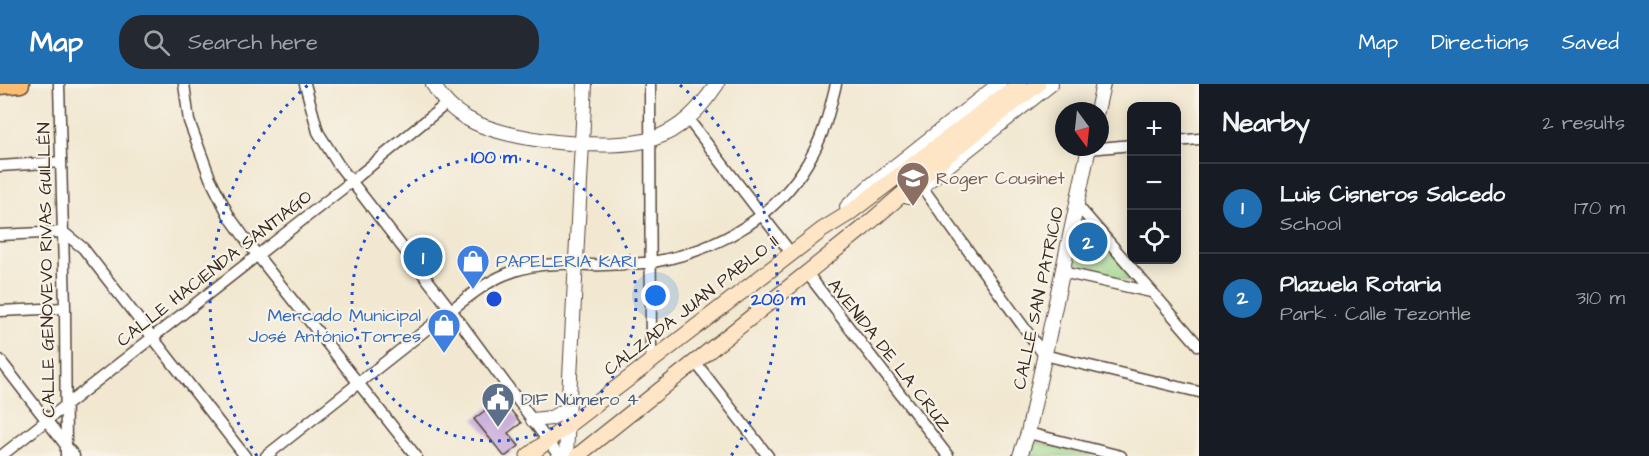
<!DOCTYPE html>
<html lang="en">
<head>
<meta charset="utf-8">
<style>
  body { margin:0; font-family:"Architects Daughter",sans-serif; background:#242831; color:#f1f3f6 }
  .controls { position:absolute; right:18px; top:18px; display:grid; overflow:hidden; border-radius:12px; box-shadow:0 3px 15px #0003 }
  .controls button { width:54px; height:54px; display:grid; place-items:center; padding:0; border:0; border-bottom:2px solid #363941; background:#171b24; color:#f1f3f6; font:30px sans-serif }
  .compass { position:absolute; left:1055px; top:18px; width:54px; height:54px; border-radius:50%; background:#171b24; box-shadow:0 3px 15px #0003; rotate:165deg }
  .you { position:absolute; left:656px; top:212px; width:21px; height:21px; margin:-15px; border:4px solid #fff; border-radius:50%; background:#1a73e8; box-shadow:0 0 0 9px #1a73e833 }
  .badge { display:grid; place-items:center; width:39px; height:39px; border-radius:50%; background:#1f6fb2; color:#fff; font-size:20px; font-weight:700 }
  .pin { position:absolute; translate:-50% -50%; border:3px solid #fff; box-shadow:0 2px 6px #0006 }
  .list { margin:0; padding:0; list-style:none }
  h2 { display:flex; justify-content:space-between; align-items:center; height:78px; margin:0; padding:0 24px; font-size:26px }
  h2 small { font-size:20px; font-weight:400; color:#9ea1a6 }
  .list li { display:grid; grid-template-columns:39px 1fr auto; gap:18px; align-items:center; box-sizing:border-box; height:90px; padding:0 24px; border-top:2px solid #363941 }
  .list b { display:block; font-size:22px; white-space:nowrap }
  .list p { margin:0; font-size:20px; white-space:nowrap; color:#9ea1a6 }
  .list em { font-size:20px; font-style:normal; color:#9ea1a6 }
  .icon { flex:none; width:33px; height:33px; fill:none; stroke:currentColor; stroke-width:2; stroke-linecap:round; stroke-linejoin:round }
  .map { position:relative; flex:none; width:1199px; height:372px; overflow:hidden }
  header { display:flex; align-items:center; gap:36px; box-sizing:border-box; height:84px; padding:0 30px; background:#1f6fb2; color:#fff }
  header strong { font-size:28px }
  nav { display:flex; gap:33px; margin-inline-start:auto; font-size:21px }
  .search { width:420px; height:54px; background:#242831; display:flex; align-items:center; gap:15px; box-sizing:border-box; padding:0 21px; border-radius:24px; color:#9ea1a6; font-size:22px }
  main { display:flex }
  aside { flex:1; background:#171b24 }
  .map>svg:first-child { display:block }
</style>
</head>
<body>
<header>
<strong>Map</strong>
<div class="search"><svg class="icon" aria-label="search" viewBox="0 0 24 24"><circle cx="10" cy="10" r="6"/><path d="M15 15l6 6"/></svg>Search here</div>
<nav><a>Map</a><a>Directions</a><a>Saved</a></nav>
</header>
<main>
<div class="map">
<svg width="1199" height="372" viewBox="0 0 1199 372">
  <rect width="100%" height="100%" fill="#f7f3e8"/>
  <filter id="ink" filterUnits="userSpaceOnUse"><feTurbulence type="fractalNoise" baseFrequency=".0167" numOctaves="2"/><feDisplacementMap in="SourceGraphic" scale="12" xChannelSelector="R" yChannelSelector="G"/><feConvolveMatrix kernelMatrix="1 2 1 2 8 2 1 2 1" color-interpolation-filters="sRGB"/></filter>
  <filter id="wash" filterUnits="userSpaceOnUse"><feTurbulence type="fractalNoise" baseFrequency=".008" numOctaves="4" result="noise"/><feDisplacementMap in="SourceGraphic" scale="24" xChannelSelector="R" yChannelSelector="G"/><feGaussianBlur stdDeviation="1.35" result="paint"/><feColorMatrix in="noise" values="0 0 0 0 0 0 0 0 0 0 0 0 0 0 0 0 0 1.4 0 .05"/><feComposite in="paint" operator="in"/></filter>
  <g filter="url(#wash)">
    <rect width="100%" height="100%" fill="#f2e8d1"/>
    <path fill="#99d387" stroke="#6a7e52" stroke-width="1.5" d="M1080,132L1139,200L1068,183Z
      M1034,357L1094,372H1031Z"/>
    <g id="blocks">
      <path fill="#c1a2d9" d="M501,314L521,339L508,349L519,362L506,372H504L474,335Z"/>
    </g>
  </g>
  <g filter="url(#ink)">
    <use href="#blocks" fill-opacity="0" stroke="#564639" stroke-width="1.5"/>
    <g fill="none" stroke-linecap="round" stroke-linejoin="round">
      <defs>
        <path id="minor" d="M59,0L65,224L66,372
          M184,0L189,37L210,94L229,132L257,171L416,372
          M305,0L318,48L338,80L451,226L559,372
          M650,0L651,276
          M688,35L791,169
          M1176,57L1199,55
          M1089,65L1132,61
          M0,82L61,78
          M922,103L1044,271L1199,308
          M1077,121L1199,262
          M0,151L63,148L83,164L245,372
          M1062,188L1151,208
          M807,189L948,372
          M0,227L65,224
          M0,276L74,372
          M696,279L768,372
          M1028,349L1121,372
          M1,372L351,98L446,20
          M266,372L451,226C468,213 485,199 504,191C520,184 541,180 558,180C573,179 588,182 603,181C620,180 637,180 653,178C720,166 782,130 813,69C825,47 830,24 836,0"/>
        <path id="tertiary" d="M433,0C442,16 452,26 468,35C505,57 610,68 652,55C681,46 700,25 717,0
          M1097,27L1103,0
          M908,113L1051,0
          M847,123L870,102L999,0
          M533,336L551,334L568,325
          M566,372L585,0
          M1020,372L1028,349L1089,63"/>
        <path id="secondary" d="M528,372L822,146L848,130L1019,0
          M577,372L862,145L944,74L1038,0"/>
        <path id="primary" d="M0,2L21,0"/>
      </defs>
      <use href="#minor" stroke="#564639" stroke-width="13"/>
      <use href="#tertiary" stroke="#564639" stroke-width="16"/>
      <use href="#secondary" stroke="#564639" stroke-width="17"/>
      <use href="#primary" stroke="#564639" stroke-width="19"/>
      <use href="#minor" stroke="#fff" stroke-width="10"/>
      <use href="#tertiary" stroke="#fff" stroke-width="14"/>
      <use href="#secondary" stroke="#fee5c5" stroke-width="15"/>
      <use href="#primary" stroke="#fcbd6f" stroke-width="16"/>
    </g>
  </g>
  <g fill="none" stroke="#1d4ed8" stroke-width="3" stroke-dasharray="3 6">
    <circle cx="494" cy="215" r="142"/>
    <path d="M257 372A284 284 0 0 1 308 1M680 1A284 284 0 0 1 731 372"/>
  </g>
  <defs>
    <symbol id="school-pin" viewBox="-11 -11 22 30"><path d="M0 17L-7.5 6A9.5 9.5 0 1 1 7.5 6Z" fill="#8d6e63" stroke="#f7f3e8"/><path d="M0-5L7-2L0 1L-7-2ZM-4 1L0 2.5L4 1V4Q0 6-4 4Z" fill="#fff"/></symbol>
    <symbol id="shop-pin" viewBox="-11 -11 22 30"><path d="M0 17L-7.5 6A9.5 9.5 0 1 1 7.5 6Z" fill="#3f7fe0" stroke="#f7f3e8"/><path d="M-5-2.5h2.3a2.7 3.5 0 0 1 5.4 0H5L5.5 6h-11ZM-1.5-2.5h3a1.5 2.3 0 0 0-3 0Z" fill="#fff"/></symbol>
    <symbol id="civic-pin" viewBox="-11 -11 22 30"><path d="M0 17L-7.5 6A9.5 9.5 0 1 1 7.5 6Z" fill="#5c6f8a" stroke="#f7f3e8"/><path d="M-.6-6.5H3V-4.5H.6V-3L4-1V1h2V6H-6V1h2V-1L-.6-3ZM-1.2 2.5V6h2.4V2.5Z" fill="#fff"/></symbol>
  </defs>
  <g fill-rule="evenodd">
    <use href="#school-pin" x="894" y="75" width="38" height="52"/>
    <use href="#shop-pin" x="454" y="158" width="38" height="52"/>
    <use href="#shop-pin" x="425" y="222" width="38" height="52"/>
    <use href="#civic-pin" x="479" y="296" width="38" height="52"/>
  </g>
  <g text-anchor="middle" stroke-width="4.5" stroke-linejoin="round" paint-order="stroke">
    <g font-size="18" fill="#785e54" stroke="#f7f3e8" text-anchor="start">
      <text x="936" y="100">Roger Cousinet</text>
    </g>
    <g font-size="18" fill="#366cbe" stroke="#f7f3e8" text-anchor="start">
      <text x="496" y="183">PAPELERIA KARI</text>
      <text x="421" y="237" text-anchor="end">Mercado Municipal<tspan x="421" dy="21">José António Torres</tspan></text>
    </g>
    <g font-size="18" fill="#3b2a1e" stroke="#f7f3e8">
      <text transform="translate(214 184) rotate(-38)" y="6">CALLE HACIENDA SANTIAGO</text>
      <text transform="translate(46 186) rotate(-91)" y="6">CALLE GENOVEVO RIVAS GUILLÉN</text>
      <text transform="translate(1038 214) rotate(-78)" y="6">CALLE SAN PATRICIO</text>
      <text transform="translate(691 221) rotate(-38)" y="6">CALZADA JUAN PABLO II</text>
      <text transform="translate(890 271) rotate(52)" y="6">AVENIDA DE LA CRUZ</text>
    </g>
    <g font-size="18" fill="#4e5e75" stroke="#f7f3e8" text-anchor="start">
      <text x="521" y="321">DIF Número 4</text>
    </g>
  </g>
  <circle cx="494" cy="215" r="9" fill="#1d4ed8" stroke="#f7f3e8" stroke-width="3"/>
  <g font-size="18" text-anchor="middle" font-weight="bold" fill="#1d4ed8" stroke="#f7f3e8" stroke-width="4.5" stroke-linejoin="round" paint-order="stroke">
    <text x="494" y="79">100 m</text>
    <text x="778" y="221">200 m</text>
  </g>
</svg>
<div class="controls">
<button>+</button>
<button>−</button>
<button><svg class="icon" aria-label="locate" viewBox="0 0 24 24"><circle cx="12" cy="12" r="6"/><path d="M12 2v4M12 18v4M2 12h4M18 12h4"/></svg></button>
</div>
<svg class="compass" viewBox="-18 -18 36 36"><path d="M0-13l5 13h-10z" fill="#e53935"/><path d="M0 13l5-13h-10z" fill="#9ea1a6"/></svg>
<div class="you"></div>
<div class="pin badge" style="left:423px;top:173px">1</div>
<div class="pin badge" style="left:1088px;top:158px">2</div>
</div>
<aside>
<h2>Nearby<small>2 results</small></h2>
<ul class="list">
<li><span class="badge">1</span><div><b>Luis Cisneros Salcedo</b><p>School</p></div><em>170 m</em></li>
<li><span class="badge">2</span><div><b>Plazuela Rotaria</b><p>Park · Calle Tezontle</p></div><em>310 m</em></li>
</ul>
</aside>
</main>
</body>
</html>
